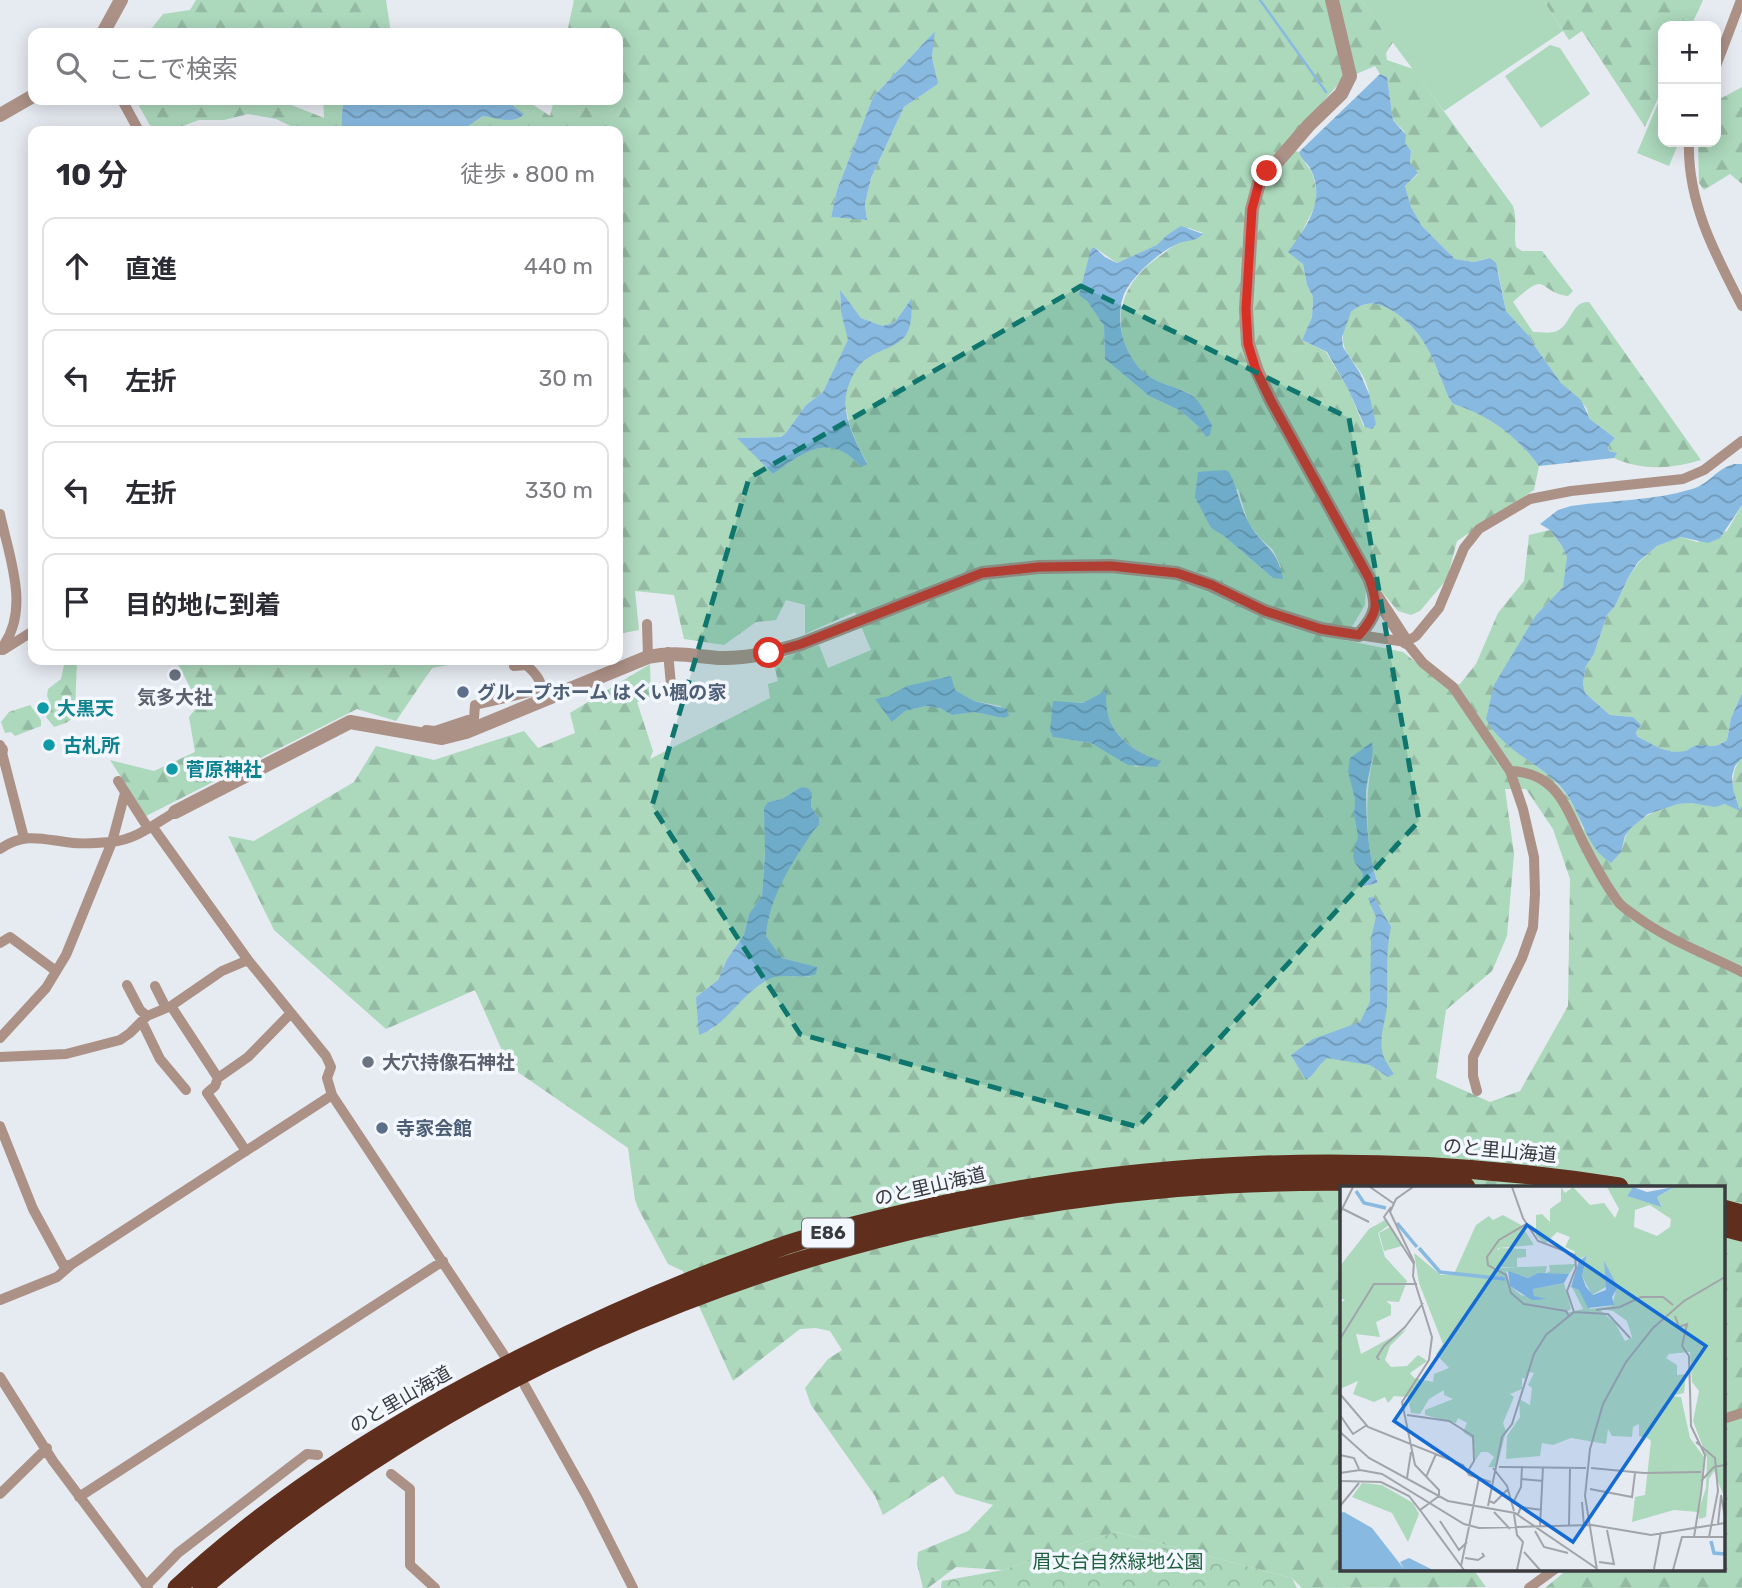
<!DOCTYPE html>
<html lang="ja">
<head>
<meta charset="utf-8">
<style>
  body { margin:0; font-family:Rubik,"Noto Sans JP",sans-serif; background:#f2f2f3; color:#2b2b33 }
  .controls { position:absolute; right:21px; top:21px; display:grid; overflow:hidden; border-radius:14px; box-shadow:0 4px 18px #0003 }
  .controls button { width:63px; height:63px; display:grid; place-items:center; padding:0; border:0; border-bottom:2px solid #e1e1e2; background:#fff; color:#2b2b33; font:35px sans-serif }
  .stop { position:absolute; width:21px; height:21px; margin:-16px; border:5px solid #d93025; border-radius:50%; background:#fff }
  .stop.end { background:#d93025; border-color:#fff; box-shadow:0 2px 7px #0008 }
  .list { margin:0; padding:0; list-style:none }
  h2 { display:flex; justify-content:space-between; align-items:center; height:91px; margin:0; padding:0 28px; font-size:30px }
  h2 small { font-size:23px; font-weight:400; color:#7c7c81 }
  .list li { display:grid; grid-template-columns:46px 1fr auto; gap:21px; align-items:center; box-sizing:border-box; height:98px; margin:0 14px 14px; padding:0 14px; border:2px solid #e1e1e2; border-radius:14px }
  .list b { display:block; font-size:26px; white-space:nowrap }
  .list em { font-size:23px; font-style:normal; color:#7c7c81 }
  .icon { flex:none; width:38px; height:38px; fill:none; stroke:currentColor; stroke-width:2; stroke-linecap:round; stroke-linejoin:round }
  .map { position:relative; flex:none; width:1742px; height:1588px; overflow:hidden }
  .search { position:absolute; background:#fff; box-shadow:0 4px 18px #0003; left:28px; top:28px; width:595px; height:77px; display:flex; align-items:center; gap:18px; box-sizing:border-box; padding:0 24px; border-radius:14px; color:#7c7c81; font-size:26px }
  .panel { position:absolute; background:#fff; box-shadow:0 4px 18px #0003; left:28px; top:126px; width:595px; height:539px; border-radius:14px }
  .map>svg:first-child { display:block }
</style>
</head>
<body>
<div class="map">
<svg width="1742" height="1588" viewBox="0 0 1742 1588">
  <defs>
    <pattern id="forest-firs" width="22" height="20" patternUnits="userSpaceOnUse" patternTransform="scale(1.75)"><rect width="22" height="20" fill="#acd8bc"/><path d="M5 1l3.5 6h-7zM16 11l3.5 6h-7z" fill="#95baa3"/></pattern>
    <pattern id="park-crowns" width="20" height="18" patternUnits="userSpaceOnUse" patternTransform="scale(1.75)"><rect width="20" height="18" fill="#acd8bc"/><path d="M2 6a3 3 0 1 1 6 0M12 15a3 3 0 1 1 6 0" fill="none" stroke="#95baa3"/></pattern>
    <pattern id="water-waves" width="16" height="10" patternUnits="userSpaceOnUse" patternTransform="scale(1.75)"><rect width="16" height="10" fill="#88bae1"/><path d="M0 5q4-4 8 0t8 0" fill="none" stroke="#7098b8"/></pattern>
  </defs>
  <rect width="100%" height="100%" fill="#e6eaf1"/>
  <path fill="url(#forest-firs)" fill-rule="evenodd" d="M196,0H386L391,33H148L163,14L190,10Z
    M574,0H1361L1393,42L1386,53L1387,60L1413,69L1513,206C1518,221 1513,233 1516,247L1522,251H1542L1573,291L1568,296C1536,292 1550,268 1513,302L1533,332C1541,332 1550,334 1557,331C1572,324 1571,301 1589,302L1701,460C1672,469 1642,471 1614,458L1616,453L1609,451L1608,445L1615,438L1590,419L1586,407L1561,383L1534,345L1530,337L1506,311L1498,270L1490,258L1474,262L1455,259L1422,226L1411,207L1405,186L1418,174L1410,163L1411,151L1404,143V131L1393,120L1387,77L1380,74L1375,66L1342,80L1283,148L1299,152C1302,162 1310,166 1313,176C1321,205 1314,206 1303,230C1300,238 1300,250 1298,258L1303,264L1307,285L1313,297L1312,317L1302,340L1326,352L1349,391L1364,427C1366,417 1370,403 1369,393C1363,358 1327,355 1351,312C1364,301 1377,301 1391,310C1419,327 1430,350 1441,379C1445,388 1447,396 1453,404C1491,415 1515,435 1539,466L1534,490L1457,541L1447,579L1420,611L1411,615L1398,611L1377,586H1366L1365,605L1344,640L1403,652L1446,686L1460,684L1476,664L1498,613L1524,581L1529,535L1550,530L1562,546L1567,557L1566,571L1563,587L1536,615L1507,745L1549,775L1563,790L1575,807L1583,829L1621,852C1624,843 1625,833 1632,827C1646,813 1673,802 1692,803C1704,804 1713,807 1725,804C1728,799 1732,792 1732,787C1734,774 1733,768 1742,758V1588H1545L1568,1569H1723V1187H1341V1569H1473L1486,1587L1302,1588L1292,1578L1116,1532L1003,1570L956,1567L928,1588H923L917,1564L918,1552L968,1531L993,1505L956,1494L943,1476L883,1515L875,1496L811,1405L805,1388L828,1359L842,1350L830,1331L816,1328L800,1329L733,1381L683,1271L668,1264L639,1210L635,1200L628,1148L509,1066L475,990L386,1029L274,930L228,836L254,841L354,782L376,746L434,760L524,731L538,748L575,733L570,713L650,664L651,696L637,702L653,751L650,759L770,698L768,684L778,681L773,661L819,645L828,668L871,650L855,612L805,634V605L786,600L776,620L756,622L724,645L684,639L674,595L635,591L639,630L618,634V131H461L483,116L512,120L508,101L505,100H526L550,116L554,100H618V33H567ZM934,32L932,57L938,84L904,107L871,178L865,204L867,219L831,217L837,190L873,97ZM1189,228L1203,233C1194,240 1188,239 1178,243C1172,246 1166,252 1160,256C1134,274 1116,299 1122,333C1125,349 1135,368 1150,377C1162,385 1178,387 1190,394C1200,401 1206,415 1212,425L1206,436L1200,428L1181,411L1149,396L1105,359L1104,326L1087,301L1091,249L1094,247L1117,263L1158,245L1167,235ZM840,291L861,318L883,326L895,322L911,300L904,338C892,345 877,350 866,359C829,387 850,431 867,463L861,467C830,431 804,452 773,474L738,438L779,437L785,434L806,405L823,392L849,340L841,312ZM1238,489L1248,522L1260,538L1273,550L1281,567L1273,578L1224,536L1211,528L1200,502ZM955,690L974,701L1001,706L1003,718L974,712L952,715L940,708L926,706L905,711L876,699ZM1054,702L1105,703C1109,733 1132,752 1160,761L1136,767L1091,743L1053,737ZM1374,756C1364,789 1365,851 1378,883L1361,887L1363,874C1347,852 1358,856 1358,834C1357,827 1355,820 1354,812C1354,793 1366,774 1374,756ZM801,787L812,794L811,807L819,818V825C792,848 769,902 766,936L782,958L816,967L809,977C798,977 786,975 775,976C753,980 726,1015 710,1031L696,997L718,980L727,959L744,935L749,914L762,896L768,802L782,799ZM1505,789H1526L1553,829L1570,879L1568,1006L1520,1091L1490,1102L1436,1078L1446,1010L1492,971L1507,936L1514,854Z
    M1543,0H1703L1691,26H1663V87L1645,127L1582,31L1569,40Z
    M1742,87V184L1730,174L1704,190L1699,183L1698,142H1716V105L1718,100Z
    M136,100H279L324,118L323,100H343L341,131H301L276,119L248,114L224,120H199L169,131H156L149,124Z
    M1742,505V693L1731,718L1727,740C1710,751 1681,756 1662,749C1653,746 1645,740 1637,736L1636,732L1640,725L1633,717L1610,715L1585,693L1583,683L1586,666L1594,654L1607,615L1615,606L1628,578L1639,562L1657,546L1681,537L1697,542L1727,531Z
    M65,660H77L75,711C72,723 65,723 54,727L46,717L51,705L47,696L48,689L61,679Z
    M176,660H477L432,668L396,721L357,709L146,816L110,760L154,771L195,752L189,717L197,707L198,703Z
    M30,705L41,720V726L15,736L11,732L5,733L1,722L9,712Z"/>
  <path fill="url(#park-crowns)" d="M1116,1532L1292,1578L1297,1588H941L942,1581L1003,1570Z"/>
  <path fill="#acd8bc" d="M1361,0H1543L1563,31L1444,111Z
    M1550,45L1560,48L1590,94L1541,128L1505,76Z
    M1663,91V142H1679L1669,166L1637,153Z"/>
  <path fill="url(#water-waves)" d="M935,31L932,57L938,84L904,107L871,178L865,204L867,220L831,217L837,190L873,97Z
    M1380,74L1387,77L1393,120L1406,135L1405,143L1411,151L1410,163L1418,173L1405,186L1411,207L1422,226L1455,259L1474,262L1490,258L1496,263L1506,311L1530,337L1534,345L1561,383L1581,400L1590,419L1615,438L1608,446L1609,451L1617,453L1614,458L1539,466C1516,436 1490,415 1453,404C1447,396 1445,388 1441,379C1430,350 1419,327 1391,310C1377,301 1364,301 1351,312L1342,337L1343,347L1360,373L1369,394L1376,424L1372,429L1365,427L1349,391L1327,352L1302,340L1312,317L1313,297L1307,285L1303,264L1288,252C1306,227 1326,202 1311,170C1308,163 1301,160 1299,152Z
    M343,100H505L524,114C514,125 496,118 483,116L461,131H341Z
    M1181,226L1203,234C1196,241 1189,240 1179,243C1162,250 1141,269 1130,284C1110,310 1122,356 1147,375C1160,385 1177,386 1191,395C1201,401 1206,415 1212,425L1210,435L1206,437L1200,428L1181,411L1149,396L1105,359L1104,326L1087,301L1079,295L1091,249L1094,247L1105,257L1117,263L1157,245L1167,235Z
    M840,290L861,318L883,326L895,322L912,298C911,310 913,324 906,335C899,346 880,350 869,357C861,362 856,369 852,377C836,408 853,436 867,464L861,467C830,431 804,452 773,474L737,438L780,437L785,434L806,405L823,392L848,340L841,312Z
    M1734,464H1742V505L1720,538L1708,543L1681,537L1657,546L1638,562L1628,578L1615,606L1607,615L1594,654L1586,666L1583,683L1585,693L1610,715L1633,717L1641,725L1636,732L1637,736C1652,744 1667,755 1685,751C1689,750 1691,747 1695,746C1709,742 1709,752 1727,740L1731,718L1742,693V758L1735,766L1732,776L1733,789L1740,811L1725,804L1715,807L1691,803L1678,804L1648,814L1631,828L1625,836L1621,852L1611,863C1585,847 1582,814 1565,792C1542,762 1506,755 1486,719L1494,685L1536,615L1563,587L1567,557L1562,546L1550,530L1540,524L1558,510L1571,506C1612,500 1653,501 1692,489C1710,484 1714,470 1734,464Z
    M1225,470L1229,472C1238,488 1240,508 1249,523C1263,548 1277,547 1283,579L1273,578L1224,536L1211,528L1195,497L1198,472Z
    M951,676L955,690L974,701L1007,709L1009,716L1003,718L974,712L952,715L940,708L926,706L905,711L892,722L875,699L889,696L907,686Z
    M1107,690C1101,727 1127,750 1161,761L1157,767L1128,765L1091,743L1053,737L1050,730L1053,701L1083,703Z
    M1372,742C1375,761 1366,777 1366,796C1366,821 1369,861 1378,883L1360,887L1363,874L1355,863L1353,856L1358,836L1354,814L1355,799L1348,771L1350,758Z
    M801,787L808,788L812,793L811,807L819,818V825L814,830C791,864 770,895 766,936L782,958L817,967L816,974C801,981 782,971 767,980C741,994 726,1026 699,1035L696,997L718,980L727,959L744,935L749,914L762,896L765,853L764,808L768,802L782,799Z
    M1374,897L1391,927C1385,953 1388,979 1387,1005C1386,1023 1378,1035 1383,1055C1385,1061 1390,1068 1394,1074L1388,1077L1370,1065L1327,1058C1318,1064 1316,1074 1306,1080L1291,1055L1313,1039L1360,1022L1370,1002L1371,938L1376,917L1368,898Z"/>
  <g fill="none" stroke-linecap="round" stroke-linejoin="round">
    <path stroke="#88bae1" stroke-width="2.5" d="M1260,0L1326,92"/>
    <path stroke="#ac9187" stroke-width="10" d="M1716,66L1741,0
      M122,100L139,131
      M1689,142C1687,202 1715,254 1742,306
      M0,514C9,557 32,612 0,650
      M647,624L648,657
      M1359,635L1406,642L1416,636L1439,608L1464,548L1479,529L1530,499L1571,491L1683,479L1704,470L1742,441
      M1406,642L1423,663L1453,687L1510,771L1523,809L1534,857L1535,894L1533,927L1522,958L1473,1057V1076L1477,1091
      M3,650L33,631
      M668,652L672,696
      M514,666L526,665C537,674 541,681 544,695
      M426,730L435,731L474,718L475,705L543,689
      M0,745L24,838
      M1510,771C1557,772 1566,808 1584,844C1592,860 1609,891 1620,904C1625,909 1632,913 1637,917C1670,941 1706,954 1742,972
      M118,781L148,828
      M152,826L248,960L326,1056L331,1067L327,1078L332,1095L504,1355
      M0,849C26,831 44,840 73,843C85,844 99,843 111,842C135,840 155,824 175,812
      M0,943L10,937L56,971
      M127,985L140,1010L147,1016
      M155,986L166,1008
      M171,1006L218,1078L215,1086L207,1093L246,1151
      M142,1022L160,1059L186,1090
      M0,1038L46,988L66,955L112,842L125,793
      M0,1057L66,1054L120,1040L130,1033L147,1016L171,1006L222,971L248,960
      M218,1078L248,1057L291,1013
      M0,1126L33,1209L64,1266L72,1264
      M0,1300L57,1277L72,1264L332,1095
      M0,1377L53,1461L148,1588
      M525,1386L587,1497L633,1588
      M1723,1419L1742,1413
      M391,1474L410,1489V1565L435,1588
      M0,1494L47,1448
      M79,1497L443,1261
      M146,1586L178,1553L307,1454L318,1455
      M1529,1588L1555,1569"/>
    <path stroke="#ac9187" stroke-width="14" d="M103,33L121,0
      M0,115L33,96
      M1376,596L1406,642
      M0,750H1
      M175,812L350,722L442,738L466,732L648,657C674,651 693,656 719,658C746,659 775,652 801,644L982,573L1039,567L1111,566L1177,573L1211,585L1265,611L1321,629L1359,635C1378,613 1379,605 1369,578L1271,401L1257,371L1248,344L1246,309L1251,225L1252,209L1259,183L1309,125L1341,94L1350,76L1332,0"/>
    <path stroke="#5f2e1c" stroke-width="19" d="M1723,1209L1742,1214
      M1723,1227L1742,1232
      M177,1588C281,1492 399,1419 525,1356C611,1313 698,1275 789,1244C826,1232 864,1223 902,1214C1135,1158 1383,1149 1619,1187
      M202,1588C488,1344 853,1205 1227,1184C1307,1180 1387,1180 1466,1187"/>
  </g>
  <g fill="none" stroke-linecap="round" stroke-linejoin="round">
    <path stroke="#d93025" stroke-width="9" d="M769,653L801,644L982,573L1039,567L1111,566L1177,573L1212,585L1265,611L1321,629L1359,635C1378,613 1379,605 1369,578L1271,401L1256,370L1248,344L1246,309L1252,209L1259,183L1267,171"/>
  </g>
  <path fill="#0f766e" fill-opacity="0.2" stroke="#0f766e" stroke-width="5" stroke-dasharray="14 9" stroke-linejoin="round" d="M1081,286L1349,418L1419,821L1138,1127L800,1034L652,806L749,478Z"/>
  <g fill="#6b7280" stroke="#f3f7ff" stroke-width="2.5">
    <circle cx="175" cy="675" r="7"/>
    <circle cx="368" cy="1062" r="7"/>
  </g>
  <g fill="#5c6f8a" stroke="#f3f7ff" stroke-width="2.5">
    <circle cx="463" cy="692" r="7"/>
    <circle cx="382" cy="1128" r="7"/>
  </g>
  <g fill="#0f9aa8" stroke="#f3f7ff" stroke-width="2.5">
    <circle cx="43" cy="708" r="7"/>
    <circle cx="49" cy="745" r="7"/>
    <circle cx="172" cy="769" r="7"/>
  </g>
  <g text-anchor="middle" stroke-width="7" stroke-linejoin="round" paint-order="stroke">
    <rect fill="#f3f7ff" stroke="#727378" stroke-width="2" x="802" y="1218.5" width="52" height="29" rx="5"/>
    <g font-size="18" font-weight="bold" fill="#3a3b3e">
      <text x="828" y="1239">E86</text>
    </g>
    <g font-size="19" font-weight="bold" fill="#4e5e75" stroke="#f3f7ff" text-anchor="start">
      <text x="477" y="699">グループホーム はくい楓の家</text>
      <text x="396" y="1135">寺家会館</text>
    </g>
    <g font-size="19" font-weight="bold" fill="#5b616d" stroke="#f3f7ff">
      <text x="175" y="704">気多大社</text>
      <text x="382" y="1069" text-anchor="start">大穴持像石神社</text>
    </g>
    <g font-size="19" font-weight="bold" fill="#0d838f" stroke="#f3f7ff" text-anchor="start">
      <text x="57" y="715">大黒天</text>
      <text x="63" y="752">古札所</text>
      <text x="186" y="776">菅原神社</text>
    </g>
    <g font-size="19" fill="#3a3b3e" stroke="#f3f7ff">
      <text transform="translate(1500 1150) rotate(5)" y="7">のと里山海道</text>
      <text transform="translate(930 1186) rotate(-13)" y="7">のと里山海道</text>
      <text transform="translate(400 1399) rotate(-30)" y="7">のと里山海道</text>
    </g>
    <g font-size="19" fill="#20603e" stroke="#f3f7ff">
      <text x="1118" y="1568">眉丈台自然緑地公園</text>
    </g>
  </g>
  <g transform="translate(1340 1186)">
    <rect width="385" height="385" fill="#e6eaf1"/>
    <path d="M221,1L225,7L233,1L250,19L264,17L275,32L279,23L267,1H293L287,10L322,20L317,11L334,1H385V313L374,285L369,293L366,331L359,333L358,326L366,302L367,272L353,235L359,205L352,196L350,166L329,168L326,172L337,179V189L346,188L344,207L331,210L312,226L304,252L299,250V238L293,241L292,251L272,250L268,243L266,258L231,252L213,259L202,257L200,270L166,273L167,250L180,231L179,213L190,219L192,202L188,199L194,187L189,186L187,193L182,192V203L170,208L174,211L163,237L166,245L157,281H148L154,271L148,266H141L135,275L133,253L123,246L127,237L118,232L116,237L85,229V224L113,213L104,209V204L89,213L80,228L71,227L68,211L54,210L48,217L45,211L34,216L13,208L18,195L0,203V117L5,114L0,112V80L29,43L45,34L49,39L38,47L45,71L67,95L59,116L46,115L51,119V129L36,136L40,151L16,148L21,168L67,143L50,160L45,174L51,181L67,180L78,169L83,172L87,175L70,187L74,192L93,196L94,188L109,182L96,168L103,158L79,97L74,67L101,89L114,88L136,39L149,30L153,34L163,29L181,39L194,59L158,62L155,82L207,80L205,88L210,85L209,79L236,78L229,88L204,89L198,87L188,92L166,85L170,100L181,109L206,114L194,110L193,103L224,97L231,123L226,127L243,123L232,101L239,104L250,123L272,120L277,101L264,80L269,99L252,109L242,90L247,69L238,74L234,65L225,61L230,51L217,46L205,58L196,49V29L202,28L210,36V23L221,15ZM310,19L331,33L330,41L317,50L294,41L295,24ZM259,123L273,125L287,135L292,151L285,155L275,137Z" fill="#acd8bc" fill-rule="evenodd"/>
    <path d="M50,41L62,60L44,65L39,47ZM331,210L341,211L350,252L364,271L358,326L334,324L292,336L295,311L305,309L311,255L304,249L312,226ZM22,297L42,299L73,317L79,328L68,356L52,327L12,311Z" fill="#acd8bc"/>
    <path d="M160,62L186,63V71L177,72V81H153L151,70ZM330,290L357,293L355,318L295,332L298,315L309,311L308,294Z" fill="#acd8bc"/>
    <path d="M293,1L307,6L334,1L317,11L322,21L287,10ZM247,69L242,90L246,101L253,109L266,104L264,75L278,101L272,111L274,119L248,122L239,104L231,101L239,75ZM168,85L188,92L198,87L229,88L224,97L193,103L194,110L207,113L192,114L170,100ZM4,326L32,342L64,383L60,376L69,372L93,384H0V327Z" fill="#88bae1"/>
    <path fill="none" stroke="#88bae1" stroke-width="3.5" d="M16,5L24,17L46,22M57,37L77,61M79,62L100,86L165,93M371,355L374,367L385,368"/>
    <path fill="none" stroke="#a1a4a9" stroke-width="2" d="M30,1L53,17M73,1L56,13L50,26L74,76L73,90L92,151L89,174L62,216L75,279L99,304V309M172,1L183,32L198,55L235,69L236,82L227,105L234,126M51,21L44,31L74,78M3,23L29,36M0,27L13,1M186,38L159,54L147,71L148,79L166,89L171,107L184,118L226,125L229,130M256,124L280,121L301,111H323L333,119M233,126L268,128L290,152M335,130L339,141L347,138L342,160L349,170L351,240L365,269L361,307M0,153L34,98H77M39,174L37,171L44,160L65,141L83,117M0,208L28,241L123,279L129,289L151,296M0,229L13,248L27,239M67,229L109,235L133,250L134,275L128,285M0,246L29,272L108,315L175,327L256,382M356,256L375,272L378,305L369,351M0,269L14,272L19,283M159,281L246,282M153,282L167,300L174,325M251,282L304,287L361,286M0,287L20,284L42,288L124,338L139,342L252,339L311,349L385,337M86,291L96,268M67,292L71,266M181,293L203,295M0,295L41,296L69,310L80,324L99,310M361,295L374,281L385,279M250,303L292,311L295,287M381,309L385,331M149,315L154,317L168,303M242,316L244,340M173,317L181,301L182,280M0,320L19,297M148,320L162,251L172,238L194,168L206,149L234,126M80,324L124,384M154,326L170,343M174,328L177,349L183,356L177,384M178,328L181,321L202,324M100,335L119,364L127,356M378,338L381,310M200,340L203,281M229,340L230,282M195,345L204,361L228,367M354,351L361,307M184,366L200,384M125,372L138,374L144,370L142,367M259,376L274,378L267,344M121,380L139,292M314,383L321,346M257,384L245,310L250,263L263,218L286,176L313,142L344,115L385,91M333,384L342,351H385"/>
    <path fill="#156bd4" fill-opacity="0.15" stroke="#156bd4" stroke-width="3.5" d="M187,39L366,160L233,356L54,235Z"/>
    <rect width="385" height="385" fill="none" stroke="#3a3b3e" stroke-width="3.5"/>
  </g>
</svg>
<div class="controls">
<button>+</button>
<button>−</button>
</div>
<div class="stop" style="left:769px;top:653px"></div>
<div class="stop end" style="left:1267px;top:171px"></div>
<div class="search"><svg class="icon" aria-label="search" viewBox="0 0 24 24"><circle cx="10" cy="10" r="6"/><path d="M15 15l6 6"/></svg>ここで検索</div>
<section class="panel">
<h2>10 分<small>徒歩 · 800 m</small></h2>
<ul class="list">
<li><svg class="icon" aria-label="ahead" viewBox="0 0 24 24"><path d="M12 20V5M6 11l6-6 6 6"/></svg><div><b>直進</b></div><em>440 m</em></li>
<li><svg class="icon" aria-label="left" viewBox="0 0 24 24"><path d="M17 20v-9H6M10 6l-5 5 5 5"/></svg><div><b>左折</b></div><em>30 m</em></li>
<li><svg class="icon" aria-label="left" viewBox="0 0 24 24"><path d="M17 20v-9H6M10 6l-5 5 5 5"/></svg><div><b>左折</b></div><em>330 m</em></li>
<li><svg class="icon" aria-label="arrive" viewBox="0 0 24 24"><path d="M6 21V4h12l-3 4 3 4H6"/></svg><div><b>目的地に到着</b></div></li>
</ul>
</section>
</div>
</body>
</html>
